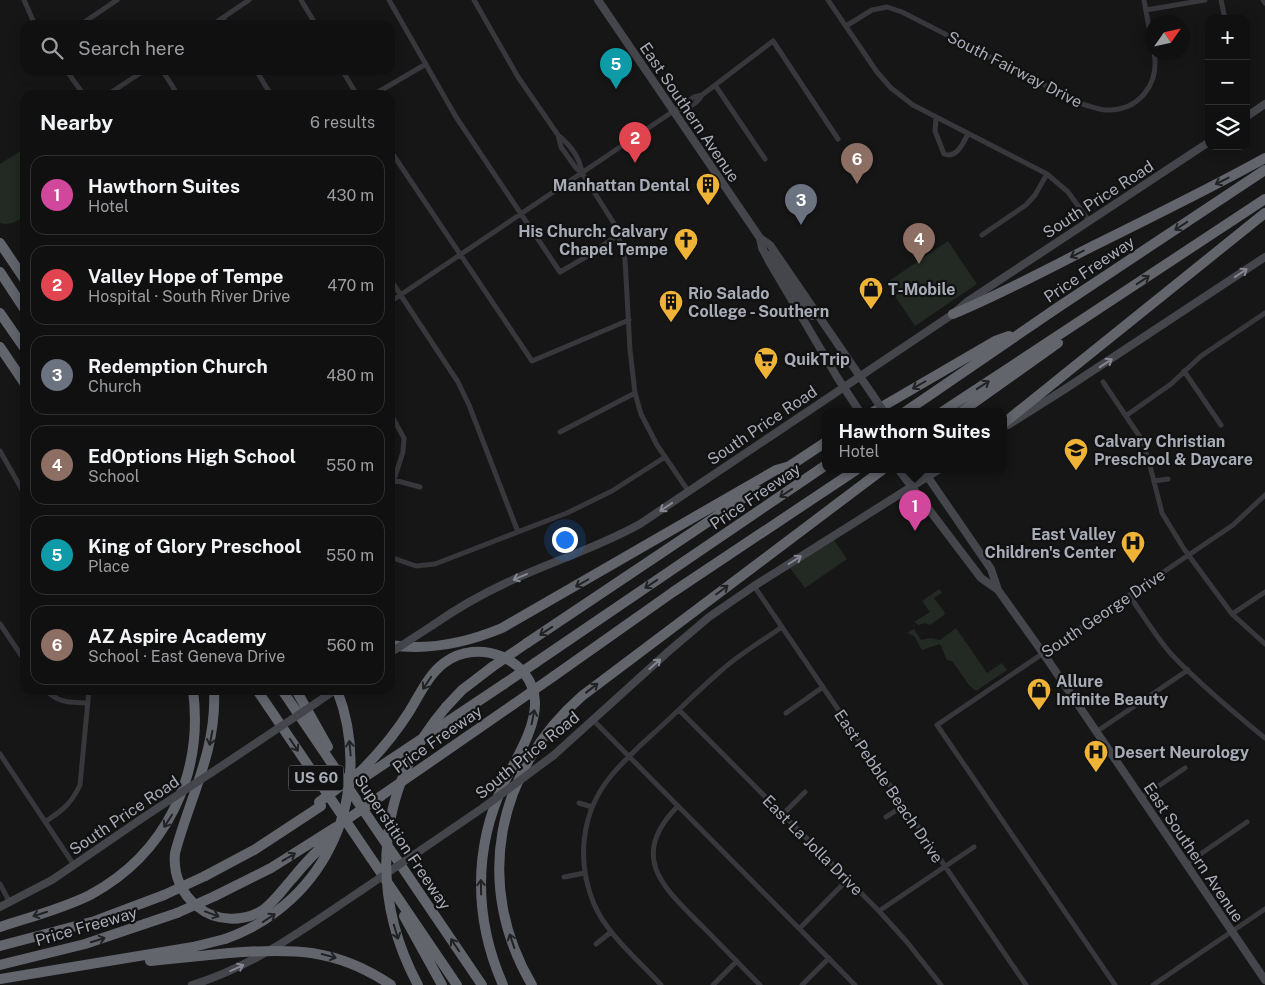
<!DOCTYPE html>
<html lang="en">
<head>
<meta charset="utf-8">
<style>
  body { margin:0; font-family:"Public Sans",sans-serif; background:#19191a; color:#f1f3f6 }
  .controls { position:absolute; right:15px; top:15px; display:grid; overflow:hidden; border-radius:10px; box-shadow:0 2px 12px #0003 }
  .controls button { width:45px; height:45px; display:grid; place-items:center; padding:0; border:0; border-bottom:1px solid #303031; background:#101011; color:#f1f3f6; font:25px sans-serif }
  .compass { position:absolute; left:1145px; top:15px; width:45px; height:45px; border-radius:50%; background:#101011; box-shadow:0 2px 12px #0003; rotate:56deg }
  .you { position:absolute; left:564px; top:539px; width:18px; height:18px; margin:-12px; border:4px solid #fff; border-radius:50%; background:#1a73e8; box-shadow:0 0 0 8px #1a73e833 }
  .badge { display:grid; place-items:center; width:32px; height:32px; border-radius:50%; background:#0f766e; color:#fff; font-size:16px; font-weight:700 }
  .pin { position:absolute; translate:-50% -41px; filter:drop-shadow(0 1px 2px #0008) }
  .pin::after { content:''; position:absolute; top:26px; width:18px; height:15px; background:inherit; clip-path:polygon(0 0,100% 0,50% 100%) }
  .popup { position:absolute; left:822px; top:408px; width:185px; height:65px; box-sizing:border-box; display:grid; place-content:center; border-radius:10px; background:#101011; filter:drop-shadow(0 1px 4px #0005); font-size:16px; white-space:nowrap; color:#9c9d9f }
  .popup b { font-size:19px; color:#f1f3f6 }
  .popup::after { content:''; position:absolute; left:50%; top:100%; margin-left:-10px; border:10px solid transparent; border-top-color:#101011 }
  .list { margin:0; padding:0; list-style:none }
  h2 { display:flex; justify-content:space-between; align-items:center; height:65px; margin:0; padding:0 20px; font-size:21px }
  h2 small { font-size:16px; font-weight:400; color:#9c9d9f }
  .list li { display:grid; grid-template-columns:32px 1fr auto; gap:15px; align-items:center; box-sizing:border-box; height:80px; margin:0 10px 10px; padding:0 10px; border:1px solid #303031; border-radius:15px }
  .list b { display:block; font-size:19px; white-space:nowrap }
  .list p { margin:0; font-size:16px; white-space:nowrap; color:#9c9d9f }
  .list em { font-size:16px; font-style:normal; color:#9c9d9f }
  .icon { flex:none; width:28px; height:28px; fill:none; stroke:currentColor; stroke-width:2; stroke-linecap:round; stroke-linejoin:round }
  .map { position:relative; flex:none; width:1265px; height:985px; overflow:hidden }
  .search { position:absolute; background:#101011; box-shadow:0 2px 12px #0003; left:20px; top:20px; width:375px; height:55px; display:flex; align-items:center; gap:12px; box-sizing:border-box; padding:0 18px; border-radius:15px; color:#9c9d9f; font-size:19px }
  .panel { position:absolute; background:#101011; box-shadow:0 2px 12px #0003; left:20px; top:90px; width:375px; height:605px; border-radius:15px }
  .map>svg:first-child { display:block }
</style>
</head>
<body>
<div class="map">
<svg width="1265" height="985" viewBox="0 0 1265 985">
  <rect width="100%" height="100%" fill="#161617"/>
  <path fill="#222a23" d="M25,148V216C17,221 10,226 0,223V164Z
    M948,241L977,284L915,326L886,283Z
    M833,539L847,559L805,588L790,568Z
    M939,589L942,593L934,598L945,613L944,615L930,625L925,623L919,625L914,622L930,612L922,601Z
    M956,628L987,673L1002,663L1007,670L976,691L969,685L952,661L947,660L940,644L922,650L914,636L907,633L914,629L921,640L930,638L940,640Z"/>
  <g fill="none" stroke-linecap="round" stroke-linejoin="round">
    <path stroke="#37373c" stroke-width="5" d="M24,0L35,25
      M301,0L316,25
      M389,0L456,117L560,272L591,254L619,234
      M474,0L518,77L558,135L561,147L576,168L582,173L615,225L625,259L630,350L635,393L641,414L657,445L689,492
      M828,0L877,72L891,88L913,105L1047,174L1068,192L1089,221
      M1144,0L1152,44
      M1221,0L1225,19
      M1263,0L1265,3
      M1146,10L1205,0
      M223,18L227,25
      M80,25L117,0
      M212,25L249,0
      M846,26L872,10L887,7L902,12L1082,104C1090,106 1098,110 1106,110C1139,111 1160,84 1154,52
      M66,70L84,95
      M162,70L178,95
      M256,70L271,95
      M342,70L357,95
      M715,85L765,159
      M107,95L145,70
      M373,95L426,64
      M678,110C688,108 696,105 702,95L773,41L838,139
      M936,117L935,131L944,154C957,159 963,143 968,134
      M559,136C570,145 580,158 582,173
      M390,150L532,361L629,320
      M982,235L1026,205L1035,195L1047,174
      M390,279L458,382L469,405L518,532
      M390,302L684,104L694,97L702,95
      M1184,371L1221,425
      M1103,382L1140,437L1148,458L1162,513L1184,549L1232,614L1265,644
      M390,413L404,438L403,452L390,492
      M1127,415L1171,384L1201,356L1265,313
      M560,432L635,393
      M0,451L25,495
      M394,480L420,487
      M1154,481L1168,479
      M390,557L416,566L435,564L567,513L612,491L665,457
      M754,586L1026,985
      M1129,595C1143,615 1156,637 1172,655C1201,685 1233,712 1265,738
      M1232,614L1265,592
      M0,624L25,661
      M46,690C59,704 71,702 88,703
      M679,710L879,911L907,942L941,985
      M786,713L823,687
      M593,720L855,985
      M1096,732L1188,670
      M0,754L74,865
      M1141,798L1185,768
      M579,803L592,807
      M678,806C627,857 664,888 703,927C722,946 741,966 760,985
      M782,815L805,792
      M886,817L903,806
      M45,822C63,810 71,804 80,785L89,690
      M1186,864L1247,822
      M564,877L585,873
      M0,884L10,903
      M879,911L974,847
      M800,928L848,879
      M596,944L611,932
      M661,985C639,961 606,933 594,904C576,861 581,812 611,776C628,755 649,738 668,720C686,703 704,685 723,669C741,653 762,641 782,627
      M713,985L737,961
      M802,985L829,958
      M1115,985L937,725L1233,525L1265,495
      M1153,985L1265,909"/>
    <path stroke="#45464c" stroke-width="8" d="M598,0L760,238L770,245L872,394
      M1246,117L1265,104
      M760,238L762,248L770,263L837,377L860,412
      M768,255L776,262L807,312L812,316L817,313
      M1008,425L1065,389L1265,257
      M899,470L981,578L998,590
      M923,470L991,569L998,590L1043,653L1265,980
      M433,625C456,609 480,595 506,583C550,562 597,548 640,524L953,314L968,301L1209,142
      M316,703L335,690
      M554,755L669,651L709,617L754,586L938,470
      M211,773L262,739
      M421,850L484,807
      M0,907L52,880L144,817
      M192,985C255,966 308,926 362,890"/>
    <path stroke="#63656d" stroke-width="10" d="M0,243L25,280
      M0,272L25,310
      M0,313L25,349
      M953,314C1001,294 1046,270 1093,246C1151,217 1209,189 1265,158
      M0,347L25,384
      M873,412L995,341L1009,336
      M905,412L1057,308L1265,170
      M942,412L1265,199
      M961,412L1058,343
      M1004,423L1265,213
      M785,469L826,442
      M527,643L757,489
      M390,645C429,651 466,643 502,628L776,470L790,466
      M535,663L826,465
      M554,676L673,592L856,470
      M214,690C217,750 190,797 175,853C173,874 181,894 198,907C216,922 244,922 263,910C274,902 283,889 292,879C305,863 319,848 335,835
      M257,690L457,985
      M282,690L482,985
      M296,690L328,747
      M446,707L462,690L492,667
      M361,771C379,753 395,734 409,712C419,696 428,675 444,663C477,637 533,658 535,702C536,729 515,760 504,783C473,849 474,919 503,985
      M360,780L504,684
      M381,796L514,704
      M205,876L254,850L321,806
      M215,896L271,868L336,827
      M404,916L442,985
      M0,927C30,917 62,909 90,895C166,854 204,775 193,690
      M0,946L95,921L164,895
      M150,961L229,953
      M0,965L85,944L177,913
      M0,979L193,947L225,939
      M532,985C473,885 496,771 582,696L882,470"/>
    <path stroke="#45464c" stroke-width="8" d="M872,394L884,412
      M390,653L433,625
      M262,739L316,703
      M484,807L554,755
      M144,817L211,773
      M362,890L421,850"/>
    <path stroke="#63656d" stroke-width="10" d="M492,667L527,643
      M504,684L535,663
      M514,704L554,676
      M319,802L361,771
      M339,825L381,796
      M164,895L205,876
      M177,913L215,896
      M225,939C328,903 376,790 337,690
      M229,953C292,948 336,948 391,985
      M418,985C368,892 377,787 446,707"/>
  </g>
  <defs><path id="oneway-shaft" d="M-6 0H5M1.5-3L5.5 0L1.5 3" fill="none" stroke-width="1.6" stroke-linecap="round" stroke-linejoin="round" transform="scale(1.25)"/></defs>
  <g stroke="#212224">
    <use href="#oneway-shaft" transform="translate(1222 181) rotate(153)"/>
    <use href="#oneway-shaft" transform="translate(1181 226) rotate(146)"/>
    <use href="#oneway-shaft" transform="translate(1077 254) rotate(153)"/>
    <use href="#oneway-shaft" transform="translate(1143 280) rotate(-33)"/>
    <use href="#oneway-shaft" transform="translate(919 385) rotate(150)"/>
    <use href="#oneway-shaft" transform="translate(983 385) rotate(-33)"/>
    <use href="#oneway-shaft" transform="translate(786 493) rotate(146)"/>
    <use href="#oneway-shaft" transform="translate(582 583) rotate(150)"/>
    <use href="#oneway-shaft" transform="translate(651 584) rotate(146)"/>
    <use href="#oneway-shaft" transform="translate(722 590) rotate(-37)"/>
    <use href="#oneway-shaft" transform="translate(546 631) rotate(147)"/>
    <use href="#oneway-shaft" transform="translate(427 683) rotate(124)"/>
    <use href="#oneway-shaft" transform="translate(592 688) rotate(-38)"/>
    <use href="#oneway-shaft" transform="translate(533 717) rotate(-79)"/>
    <use href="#oneway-shaft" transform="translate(211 738) rotate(101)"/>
    <use href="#oneway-shaft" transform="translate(294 745) rotate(56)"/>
    <use href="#oneway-shaft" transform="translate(350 748) rotate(-95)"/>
    <use href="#oneway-shaft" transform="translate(168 821) rotate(123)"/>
    <use href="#oneway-shaft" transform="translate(289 857) rotate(-31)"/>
    <use href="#oneway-shaft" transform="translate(481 887) rotate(-91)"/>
    <use href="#oneway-shaft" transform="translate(40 914) rotate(162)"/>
    <use href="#oneway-shaft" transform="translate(212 914) rotate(20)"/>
    <use href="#oneway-shaft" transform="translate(269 918) rotate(-34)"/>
    <use href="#oneway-shaft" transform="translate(396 932) rotate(73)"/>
    <use href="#oneway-shaft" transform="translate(98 940) rotate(-17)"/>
    <use href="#oneway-shaft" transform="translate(512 941) rotate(-109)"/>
    <use href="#oneway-shaft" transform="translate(455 945) rotate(-124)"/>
    <use href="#oneway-shaft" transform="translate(329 956) rotate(15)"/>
  </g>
  <g stroke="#858892">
    <use href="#oneway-shaft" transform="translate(1241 273) rotate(-34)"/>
    <use href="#oneway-shaft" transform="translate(1106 363) rotate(-33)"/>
    <use href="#oneway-shaft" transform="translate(666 507) rotate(146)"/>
    <use href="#oneway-shaft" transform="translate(795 560) rotate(-32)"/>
    <use href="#oneway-shaft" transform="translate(520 577) rotate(157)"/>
    <use href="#oneway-shaft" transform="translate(655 664) rotate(-42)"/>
    <use href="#oneway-shaft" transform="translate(237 968) rotate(-25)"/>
  </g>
  <defs>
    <symbol id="building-pin" viewBox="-11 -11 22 30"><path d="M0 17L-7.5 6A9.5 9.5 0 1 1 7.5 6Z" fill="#eeb337" stroke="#111112"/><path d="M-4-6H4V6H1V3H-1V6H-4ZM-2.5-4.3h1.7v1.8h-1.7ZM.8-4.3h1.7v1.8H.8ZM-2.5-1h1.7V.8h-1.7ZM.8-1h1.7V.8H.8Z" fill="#111"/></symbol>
    <symbol id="church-pin" viewBox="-11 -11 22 30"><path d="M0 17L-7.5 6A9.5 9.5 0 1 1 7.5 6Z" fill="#eeb337" stroke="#111112"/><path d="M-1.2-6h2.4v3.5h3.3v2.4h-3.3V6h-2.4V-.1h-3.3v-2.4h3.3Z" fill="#111"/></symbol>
    <symbol id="shop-pin" viewBox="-11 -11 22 30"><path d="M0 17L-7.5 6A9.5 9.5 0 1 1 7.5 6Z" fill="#eeb337" stroke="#111112"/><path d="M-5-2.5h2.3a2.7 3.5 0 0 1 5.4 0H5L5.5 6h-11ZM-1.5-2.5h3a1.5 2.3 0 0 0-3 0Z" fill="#111"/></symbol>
    <symbol id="supermarket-pin" viewBox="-11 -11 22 30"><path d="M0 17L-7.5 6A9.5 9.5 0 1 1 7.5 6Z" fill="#eeb337" stroke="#111112"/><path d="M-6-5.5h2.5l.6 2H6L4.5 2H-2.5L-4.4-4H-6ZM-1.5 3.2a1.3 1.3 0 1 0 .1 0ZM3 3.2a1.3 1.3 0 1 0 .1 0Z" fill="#111"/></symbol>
    <symbol id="school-pin" viewBox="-11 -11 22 30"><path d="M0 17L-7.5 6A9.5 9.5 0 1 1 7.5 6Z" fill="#eeb337" stroke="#111112"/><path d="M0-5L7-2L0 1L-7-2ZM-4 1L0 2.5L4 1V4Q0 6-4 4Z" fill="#111"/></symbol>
    <symbol id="hospital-pin" viewBox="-11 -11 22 30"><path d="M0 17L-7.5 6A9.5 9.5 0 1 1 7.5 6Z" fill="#eeb337" stroke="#111112"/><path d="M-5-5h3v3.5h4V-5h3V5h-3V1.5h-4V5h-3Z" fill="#111"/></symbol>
  </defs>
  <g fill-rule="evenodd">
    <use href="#building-pin" x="694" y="171" width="28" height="38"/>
    <use href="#church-pin" x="672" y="226" width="28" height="38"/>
    <use href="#shop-pin" x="857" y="275" width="28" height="38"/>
    <use href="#building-pin" x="657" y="288" width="28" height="38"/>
    <use href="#supermarket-pin" x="752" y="345" width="28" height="38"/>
    <use href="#school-pin" x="1062" y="436" width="28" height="38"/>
    <use href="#hospital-pin" x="1119" y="529" width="28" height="38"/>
    <use href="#shop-pin" x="1025" y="676" width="28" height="38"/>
    <use href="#hospital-pin" x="1082" y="738" width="28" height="38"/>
  </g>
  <g text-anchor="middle" stroke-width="4.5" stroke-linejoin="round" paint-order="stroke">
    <rect fill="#111112" stroke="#7b7e86" stroke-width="1" x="288.5" y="765.5" width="55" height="25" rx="4"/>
    <g font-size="15" font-weight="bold" fill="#a8acb7">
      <text x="316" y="783">US 60</text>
    </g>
    <g font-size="16" fill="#a8acb7" stroke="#111112">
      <text transform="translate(1015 69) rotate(27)" y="6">South Fairway Drive</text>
      <text transform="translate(690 112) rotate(56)" y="6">East Southern Avenue</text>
      <text transform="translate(1098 199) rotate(-33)" y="6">South Price Road</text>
      <text transform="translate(1089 269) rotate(-34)" y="6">Price Freeway</text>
      <text transform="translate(762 425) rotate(-34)" y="6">South Price Road</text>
      <text transform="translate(755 496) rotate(-34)" y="6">Price Freeway</text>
      <text transform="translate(1103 613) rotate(-34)" y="6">South George Drive</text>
      <text transform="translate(437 739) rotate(-35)" y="6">Price Freeway</text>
      <text transform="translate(527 755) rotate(-39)" y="6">South Price Road</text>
      <text transform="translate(889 786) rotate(56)" y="6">East Pebble Beach Drive</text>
      <text transform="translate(124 815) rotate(-34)" y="6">South Price Road</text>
      <text transform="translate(403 842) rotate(56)" y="6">Superstition Freeway</text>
      <text transform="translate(813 845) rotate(45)" y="6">East La Jolla Drive</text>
      <text transform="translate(1194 852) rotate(56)" y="6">East Southern Avenue</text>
      <text transform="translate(86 926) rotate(-16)" y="6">Price Freeway</text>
    </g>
    <g font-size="16" font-weight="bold" fill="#a8acb7" stroke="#111112" text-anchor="start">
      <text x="690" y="191" text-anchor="end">Manhattan Dental</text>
      <text x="668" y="237" text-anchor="end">His Church: Calvary<tspan x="668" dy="18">Chapel Tempe</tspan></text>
      <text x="888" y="295">T-Mobile</text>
      <text x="688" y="299">Rio Salado<tspan x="688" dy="18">College - Southern</tspan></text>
      <text x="784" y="365">QuikTrip</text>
      <text x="1094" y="447">Calvary Christian<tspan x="1094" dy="18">Preschool &amp; Daycare</tspan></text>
      <text x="1116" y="540" text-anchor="end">East Valley<tspan x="1116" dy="18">Children's Center</tspan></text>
      <text x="1056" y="687">Allure<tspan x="1056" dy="18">Infinite Beauty</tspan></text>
      <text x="1114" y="758">Desert Neurology</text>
    </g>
  </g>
</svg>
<div class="controls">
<button>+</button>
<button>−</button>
<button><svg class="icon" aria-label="layers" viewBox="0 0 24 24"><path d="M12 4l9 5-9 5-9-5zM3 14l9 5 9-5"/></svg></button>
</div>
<svg class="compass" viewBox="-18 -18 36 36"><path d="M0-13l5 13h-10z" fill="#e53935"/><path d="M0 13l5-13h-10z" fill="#9c9d9f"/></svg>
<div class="you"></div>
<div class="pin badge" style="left:915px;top:531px;background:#d1479c">1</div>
<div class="popup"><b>Hawthorn Suites</b>Hotel</div>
<div class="pin badge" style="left:635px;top:163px;background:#e0444e">2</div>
<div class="pin badge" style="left:801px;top:225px;background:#6b7280">3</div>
<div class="pin badge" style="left:919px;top:264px;background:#8d6e63">4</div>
<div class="pin badge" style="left:616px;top:89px;background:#0f9aa8">5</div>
<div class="pin badge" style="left:857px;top:184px;background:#8d6e63">6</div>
<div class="search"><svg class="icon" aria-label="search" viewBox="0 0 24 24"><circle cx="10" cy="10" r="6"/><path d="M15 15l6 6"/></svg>Search here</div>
<section class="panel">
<h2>Nearby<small>6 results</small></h2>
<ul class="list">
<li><span class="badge" style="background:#d1479c">1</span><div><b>Hawthorn Suites</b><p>Hotel</p></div><em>430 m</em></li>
<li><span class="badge" style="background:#e0444e">2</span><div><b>Valley Hope of Tempe</b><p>Hospital · South River Drive</p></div><em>470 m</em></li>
<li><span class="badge" style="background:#6b7280">3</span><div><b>Redemption Church</b><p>Church</p></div><em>480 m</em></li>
<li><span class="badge" style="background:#8d6e63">4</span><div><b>EdOptions High School</b><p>School</p></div><em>550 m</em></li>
<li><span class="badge" style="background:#0f9aa8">5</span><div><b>King of Glory Preschool</b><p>Place</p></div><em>550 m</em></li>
<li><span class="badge" style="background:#8d6e63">6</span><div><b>AZ Aspire Academy</b><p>School · East Geneva Drive</p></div><em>560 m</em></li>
</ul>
</section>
</div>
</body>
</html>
